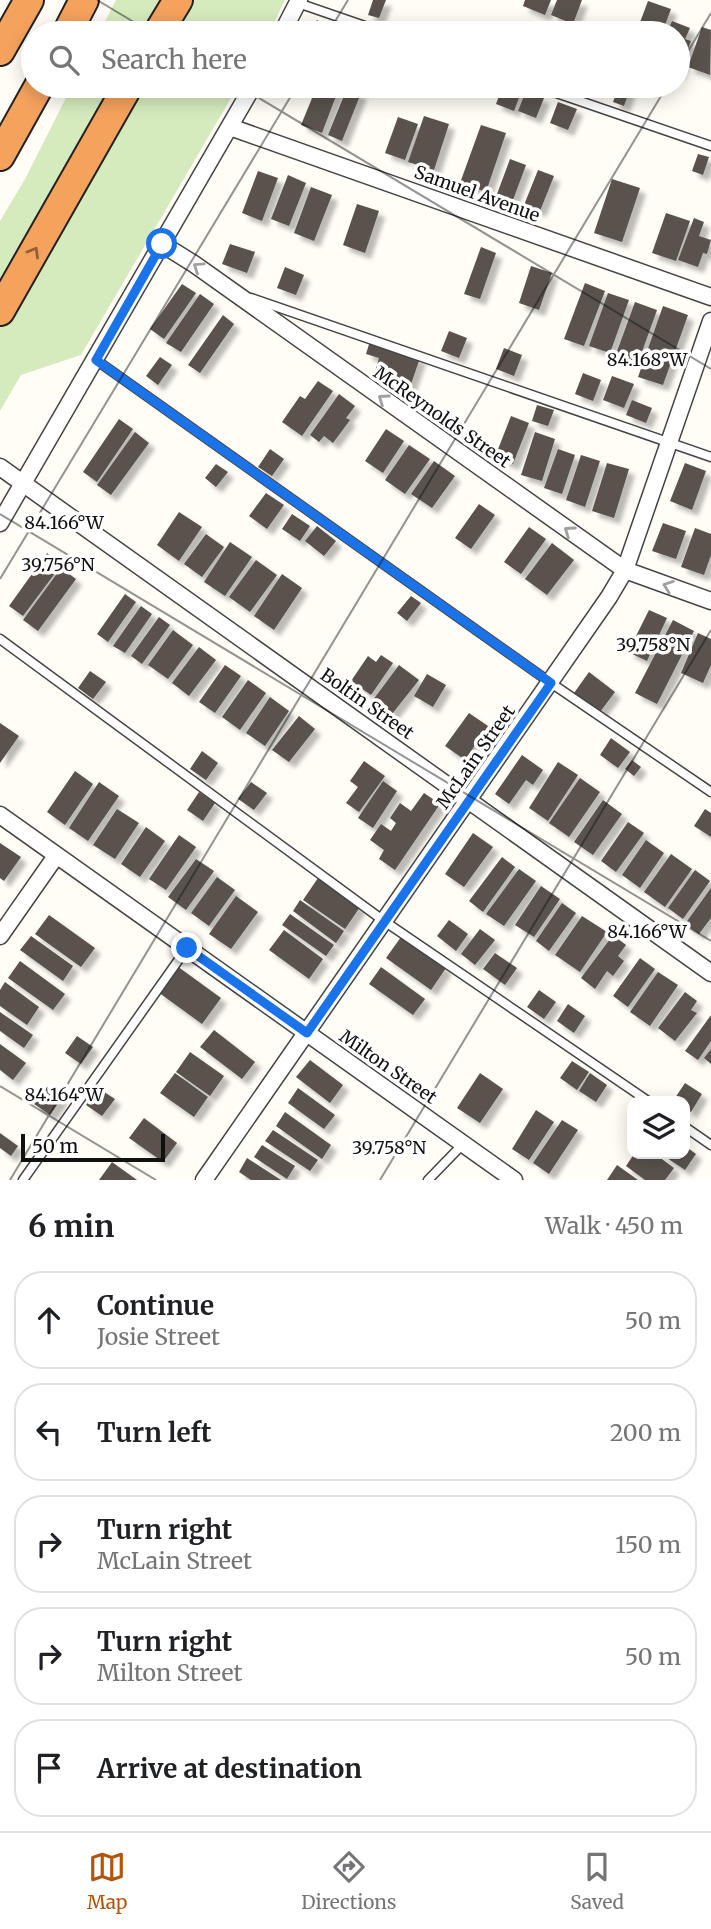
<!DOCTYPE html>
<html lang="en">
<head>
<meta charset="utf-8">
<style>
  body { margin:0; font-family:Merriweather,serif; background:#f6f6f6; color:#202124 }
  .controls { position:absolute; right:21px; bottom:21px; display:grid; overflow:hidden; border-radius:14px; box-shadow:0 4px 18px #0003 }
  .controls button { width:63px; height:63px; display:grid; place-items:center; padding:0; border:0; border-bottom:2px solid #e0e0e0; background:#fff; color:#202124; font:35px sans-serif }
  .scale { position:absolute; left:21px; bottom:18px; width:144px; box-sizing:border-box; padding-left:7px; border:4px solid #111; border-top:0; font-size:19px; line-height:24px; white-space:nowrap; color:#111; -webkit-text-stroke:5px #fff; paint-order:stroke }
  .stop { position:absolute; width:21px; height:21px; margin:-16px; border:5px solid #1a73e8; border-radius:50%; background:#fff }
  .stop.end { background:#1a73e8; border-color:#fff; box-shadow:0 2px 7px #0008 }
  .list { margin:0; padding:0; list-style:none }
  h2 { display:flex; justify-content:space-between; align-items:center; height:91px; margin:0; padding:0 28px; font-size:30px }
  h2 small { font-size:23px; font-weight:400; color:#757577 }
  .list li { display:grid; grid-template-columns:46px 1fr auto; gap:21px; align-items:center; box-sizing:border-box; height:98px; margin:0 14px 14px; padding:0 14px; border:2px solid #e0e0e0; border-radius:28px }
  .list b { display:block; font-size:26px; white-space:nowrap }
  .list p { margin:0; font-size:23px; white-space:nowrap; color:#757577 }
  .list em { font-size:23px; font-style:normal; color:#757577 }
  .icon { flex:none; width:38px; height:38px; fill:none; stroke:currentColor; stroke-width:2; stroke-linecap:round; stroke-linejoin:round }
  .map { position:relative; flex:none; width:711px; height:1180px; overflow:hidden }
  .search { position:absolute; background:#fff; box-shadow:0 4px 18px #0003; left:21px; right:21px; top:21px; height:77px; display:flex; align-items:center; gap:18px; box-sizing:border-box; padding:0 24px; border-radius:38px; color:#757577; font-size:26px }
  .sheet { height:651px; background:#fff }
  nav { display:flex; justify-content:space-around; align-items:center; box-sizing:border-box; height:98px; border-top:2px solid #e0e0e0; background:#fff; font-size:19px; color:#757577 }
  nav a { display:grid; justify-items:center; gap:4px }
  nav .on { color:#b45309 }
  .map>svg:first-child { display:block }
</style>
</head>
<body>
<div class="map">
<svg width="711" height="1180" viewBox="0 0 711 1180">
  <defs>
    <filter id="shadow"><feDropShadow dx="6" dy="6" stdDeviation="2" flood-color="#0004"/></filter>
  </defs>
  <rect width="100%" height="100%" fill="#fffdf5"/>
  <path fill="#d5ebbd" d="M116,0H285L269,33H99Z
    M72,86H238L81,355L21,375L0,411V221L25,179Z"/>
  <path fill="#5a524d" filter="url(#shadow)" d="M373,0H386L379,18L368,15Z
    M525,0H551L545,15L523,6Z
    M557,0H582L573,24L551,15Z
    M648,1L671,9L662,33H636Z
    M317,20L339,33H309Z
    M672,21L690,28L685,39L691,41L678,75V33H667Z
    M702,27L711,30L710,75L688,67Z
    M317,86H332L339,88L322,133L301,125Z
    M503,86H512L522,90L514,111L496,104Z
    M619,86L630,89L624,106L613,102Z
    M347,88L361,93L342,141L328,135Z
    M526,91L544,98L536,118L518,111Z
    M558,102L577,109L568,130L550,123Z
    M424,116L449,124L434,170L408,162Z
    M398,117L418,124L405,160L385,153Z
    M481,125L506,133L486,192L460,183Z
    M698,154L709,157L703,175L692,171Z
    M510,159L526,165L513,200L497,194Z
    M538,170L554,176L540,211L524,205Z
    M258,171L278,178L262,221L242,213Z
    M288,175L306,183L289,226L271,219Z
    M612,179L640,188L622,242L594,233Z
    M311,187L332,195L314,241L294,233Z
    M357,204L379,211L365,253L343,245Z
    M666,213L690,221L676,261L652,253Z
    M694,218L704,222L699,236L711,240L707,254L703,253L698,267L678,260Z
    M230,244L255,252L247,273L222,264Z
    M481,247L496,253L480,299L464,294Z
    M531,266L552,273L539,310L519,303Z
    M285,267L304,275L296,295L277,288Z
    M585,283L605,291L584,346L564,339Z
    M182,284L196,293L164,339L150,329Z
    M608,293L629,300L610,353L589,346Z
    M200,294L214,304L181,352L166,343Z
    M635,302L657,310L638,363L616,354Z
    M663,306L688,315L663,385L638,377Z
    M223,315L234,324L200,373L188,365Z
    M449,331L467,338L459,358L441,351Z
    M370,341L420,358L410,387L374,375L379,358L366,354Z
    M504,348L522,355L514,376L496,369Z
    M160,357L172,365L158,385L146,376Z
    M583,373L601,380L593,401L575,394Z
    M612,376L634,384L624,408L603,400Z
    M318,381L333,391L302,436L282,422L300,396L305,399Z
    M339,394L355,406L346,418L350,420L333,443L324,436L319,442L310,435Z
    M632,400L652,408L646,423L626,415Z
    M537,405L554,410L548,426L532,421Z
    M511,416L529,423L513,464L495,457Z
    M119,419L133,429L97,482L83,472Z
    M386,429L404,441L383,473L365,461Z
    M135,432L149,443L111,495L97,485Z
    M535,432L555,439L542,481L521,475Z
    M409,445L430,459L405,494L385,480Z
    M270,449L284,459L272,476L258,467Z
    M558,449L575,455L562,494L544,488Z
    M581,455L600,461L585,507L566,500Z
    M434,461L455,476L432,508L411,494Z
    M607,463L629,469L614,518L592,511Z
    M685,463L706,471L692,510L670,501Z
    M216,464L228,472L216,487L205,478Z
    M266,493L284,505L267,529L249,516Z
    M479,504L495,515L471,549L455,538Z
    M179,512L202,527L179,561L157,545Z
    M292,514L310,526L300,541L282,529Z
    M663,523L686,531L676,559L652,551Z
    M317,526L336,541L324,556L305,541Z
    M529,527L546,539L521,574L504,562Z
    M695,528L711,534V555L704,575L681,567Z
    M206,534L224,547L202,577L184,564Z
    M230,542L252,557L225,596L204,582Z
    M552,543L574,560L547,595L525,579Z
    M47,553L62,564L23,616L9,606Z
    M256,560L277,575L250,612L229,597Z
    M61,568L76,579L38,631L23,620Z
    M282,574L302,588L274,630L254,616Z
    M125,594L136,602L108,642L97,634Z
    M411,596L421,603L407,621L397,613Z
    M141,606L152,614L125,653L113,646Z
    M649,610L667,618L647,661L628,652Z
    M159,617L170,625L142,664L131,656Z
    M673,620L694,631L657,704L635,693Z
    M173,630L193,645L168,679L148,665Z
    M698,633L711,639V665L703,683L681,673Z
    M199,647L216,660L189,696L172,683Z
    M381,655L393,663L371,695L351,681L368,656L376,662Z
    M225,665L241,676L215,713L199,702Z
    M399,665L419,680L392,714L373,700Z
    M90,671L106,682L93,699L78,688Z
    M589,672L615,692L600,712L574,693Z
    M427,674L446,685L433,707L414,696Z
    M248,680L266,693L240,730L222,717Z
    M270,697L289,711L265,746L246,733Z
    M469,713L488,726L465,760L445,746Z
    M299,716L315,729L289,762L272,750Z
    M0,723L19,736L0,763Z
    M611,738L630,752L618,768L600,755Z
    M202,751L218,763L206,780L190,769Z
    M522,755L543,770L533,785L526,780L509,804L495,794Z
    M632,760L641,767L634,776L625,769Z
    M364,761L385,776L359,812L346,803L358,787L350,781Z
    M558,762L578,775L548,821L529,808Z
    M75,771L93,784L65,825L47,812Z
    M580,778L600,792L569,837L549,823Z
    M383,781L397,791L373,828L358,818Z
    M99,782L119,796L88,841L69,828Z
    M251,782L267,793L254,810L238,799Z
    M199,792L215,803L203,821L187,810Z
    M424,793L440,804L395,870L379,859L384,850L370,840L381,824L391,831L396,823L390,818L400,803L411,811Z
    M603,800L622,814L593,855L574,842Z
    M117,809L139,823L115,859L93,845Z
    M705,809L711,813V837L694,826Z
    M628,822L644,833L616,872L601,861Z
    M146,827L165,841L140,877L121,864Z
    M473,833L493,847L464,887L445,874Z
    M179,835L196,847L166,890L149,879Z
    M646,840L664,853L640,888L622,875Z
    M0,843L21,857L4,881L0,878Z
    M671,854L692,869L665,907L644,892Z
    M502,857L515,867L483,912L469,901Z
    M196,859L214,871L186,910L168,897Z
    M519,869L536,881L504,926L486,914Z
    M695,870L710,881L683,919L668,908Z
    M217,877L235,890L209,926L191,913Z
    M318,878L360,907L345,929L303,900Z
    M541,886L560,899L534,937L515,925Z
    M711,888V918L699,934L685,924Z
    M236,896L258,912L231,949L209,934Z
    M300,900L344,931L336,943L293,911Z
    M562,903L576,913L549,951L536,941Z
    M290,914L334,945L326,956L282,925Z
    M49,915L95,948L81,967L35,934Z
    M582,916L607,932L580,972L555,955Z
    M449,920L468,934L456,951L437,936Z
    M480,929L495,940L475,965L461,954Z
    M284,930L323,959L309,979L269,950Z
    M613,935L626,945L618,956L624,961L613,976L607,971L595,989L581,978Z
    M31,936L73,966L63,981L20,950Z
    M401,937L446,968L431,990L386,958Z
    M495,953L517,968L505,985L483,969Z
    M640,958L655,969L628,1007L613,996Z
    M20,961L65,994L53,1010L8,978Z
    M177,966L221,998L202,1024L158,992Z
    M381,967L425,999L413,1015L369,984Z
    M658,972L678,985L650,1026L630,1012Z
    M5,982L39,1007L27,1025L0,1006V990Z
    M539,990L556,1002L544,1019L527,1007Z
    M685,992L697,1001L691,1010L697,1013L675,1041L658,1028Z
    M568,1004L585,1016L574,1033L557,1021Z
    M0,1012L33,1035L24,1048L0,1031Z
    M711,1015V1041L698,1060L685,1051Z
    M214,1030L255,1062L242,1079L200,1047Z
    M77,1036L93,1047L81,1064L65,1053Z
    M0,1044L26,1063L13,1080L0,1070Z
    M711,1049V1064L704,1058Z
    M190,1052L224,1076L210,1096L176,1072Z
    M310,1060L343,1085L330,1103L296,1077Z
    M572,1061L589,1072L577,1090L560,1078Z
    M175,1073L208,1097L194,1117L160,1093Z
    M480,1073L503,1089L480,1123L457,1108Z
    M590,1073L607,1085L596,1102L579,1091Z
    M685,1083L702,1094L691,1112L685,1108V1101H673Z
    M47,1087L62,1098L50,1115L34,1104Z
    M98,1088L115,1099L102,1116L86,1105Z
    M298,1088L335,1115L324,1129L288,1103Z
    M536,1110L554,1122L529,1160L512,1149Z
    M285,1112L331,1145L322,1159L276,1126Z
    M144,1118L177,1143L163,1162L129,1138Z
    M562,1120L578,1130L549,1174L533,1163Z
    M273,1130L318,1160L310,1171L265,1141Z
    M0,1133L18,1146L11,1156L0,1148Z
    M262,1145L295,1166L287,1179L254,1157Z
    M685,1146L696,1154L685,1170L661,1154H685Z
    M634,1154H655L674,1168L665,1180H645L626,1166Z
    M247,1158L281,1180H251L239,1172Z
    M112,1162L137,1180H99Z
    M617,1165L638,1180H607Z"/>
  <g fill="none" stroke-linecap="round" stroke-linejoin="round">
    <defs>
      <path id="lane" d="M298,3L385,33
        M536,86L711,146
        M251,298L711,457
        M96,360L551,683L711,792
        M0,639L384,921L648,1101
        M685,1127L711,1145
        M23,1180L187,948
        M428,1180L463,1144"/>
      <path id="street" d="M282,33L299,0
        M230,127L711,297
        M162,244L194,264L625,570L711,601
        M0,467L711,973
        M0,523L253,86
        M0,815L514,1180
        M0,936L56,856
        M204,1180L609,597L625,570L711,321"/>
      <path id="highway" d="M67,33L84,0
        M158,33L178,0
        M0,51L29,0
        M0,156L39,86
        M0,311L128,86"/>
    </defs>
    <use href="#lane" stroke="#444" stroke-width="11"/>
    <use href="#street" stroke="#444" stroke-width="19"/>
    <use href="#highway" stroke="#222" stroke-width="32"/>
    <use href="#lane" stroke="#fff" stroke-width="8"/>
    <use href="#street" stroke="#fff" stroke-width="16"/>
    <use href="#highway" stroke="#f5a25d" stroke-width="28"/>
  </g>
  <defs><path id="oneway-chevron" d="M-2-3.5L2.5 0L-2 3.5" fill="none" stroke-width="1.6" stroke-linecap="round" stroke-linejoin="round" transform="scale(1.75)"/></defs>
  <use stroke="#8e613b" href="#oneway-chevron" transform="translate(34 252) rotate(-60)"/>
  <g stroke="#a0a0a0">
    <use href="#oneway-chevron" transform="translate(198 267) rotate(-146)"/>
    <use href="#oneway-chevron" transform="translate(383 399) rotate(-145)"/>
    <use href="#oneway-chevron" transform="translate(569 531) rotate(-145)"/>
    <use href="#oneway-chevron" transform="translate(668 586) rotate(-160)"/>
  </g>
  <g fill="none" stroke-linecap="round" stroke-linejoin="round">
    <path stroke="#1a73e8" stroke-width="9" d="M162,244L96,360L551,683L307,1033L187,948"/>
  </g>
  <path fill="none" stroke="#111" stroke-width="2" stroke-opacity="0.45" d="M97,0L152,33M328,33L348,0M678,68L711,13M239,86L711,369M0,514L711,941M0,579L297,86M0,1086L156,1180M10,1180L667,86M380,1180L711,630"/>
  <g text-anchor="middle" stroke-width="7" stroke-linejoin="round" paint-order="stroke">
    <g font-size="18" fill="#111" stroke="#fff">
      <text transform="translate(477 194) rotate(20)" y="6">Samuel Avenue</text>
      <text transform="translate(442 417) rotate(35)" y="6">McReynolds Street</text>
      <text transform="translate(367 704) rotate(35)" y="6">Boltin Street</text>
      <text transform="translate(476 757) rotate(-55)" y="6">McLain Street</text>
      <text transform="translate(388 1067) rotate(35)" y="6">Milton Street</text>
    </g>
  </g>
  <g font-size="18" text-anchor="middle" fill="#111" stroke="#fff" stroke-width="7" stroke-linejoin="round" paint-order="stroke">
    <text x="647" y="366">84.168°W</text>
    <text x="64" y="529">84.166°W</text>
    <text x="58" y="571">39.756°N</text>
    <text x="653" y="651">39.758°N</text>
    <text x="647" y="938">84.166°W</text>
    <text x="64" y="1101">84.164°W</text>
    <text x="389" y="1154">39.758°N</text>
  </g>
</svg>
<div class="controls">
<button><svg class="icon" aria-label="layers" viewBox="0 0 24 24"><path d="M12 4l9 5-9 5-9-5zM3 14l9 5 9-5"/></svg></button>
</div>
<div class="scale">50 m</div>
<div class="stop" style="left:162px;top:244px"></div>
<div class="stop end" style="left:187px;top:948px"></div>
<div class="search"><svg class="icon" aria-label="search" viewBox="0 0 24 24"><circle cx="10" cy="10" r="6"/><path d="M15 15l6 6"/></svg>Search here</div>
</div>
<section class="sheet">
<h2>6 min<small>Walk · 450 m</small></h2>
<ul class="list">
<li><svg class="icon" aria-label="ahead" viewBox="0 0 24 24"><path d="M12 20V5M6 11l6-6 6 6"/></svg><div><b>Continue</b><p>Josie Street</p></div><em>50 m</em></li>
<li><svg class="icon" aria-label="left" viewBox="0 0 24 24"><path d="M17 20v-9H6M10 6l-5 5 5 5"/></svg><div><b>Turn left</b></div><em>200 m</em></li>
<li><svg class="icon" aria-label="right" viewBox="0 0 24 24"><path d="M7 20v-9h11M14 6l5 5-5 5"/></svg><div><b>Turn right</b><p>McLain Street</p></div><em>150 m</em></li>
<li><svg class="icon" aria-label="right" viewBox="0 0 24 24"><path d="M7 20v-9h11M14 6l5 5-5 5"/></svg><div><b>Turn right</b><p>Milton Street</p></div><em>50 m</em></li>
<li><svg class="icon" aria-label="arrive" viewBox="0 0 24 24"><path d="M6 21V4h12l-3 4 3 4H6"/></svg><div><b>Arrive at destination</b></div></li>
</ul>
</section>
<nav>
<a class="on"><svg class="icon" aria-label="map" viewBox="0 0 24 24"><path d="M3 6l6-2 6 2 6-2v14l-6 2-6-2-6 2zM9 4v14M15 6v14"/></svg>Map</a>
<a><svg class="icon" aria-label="directions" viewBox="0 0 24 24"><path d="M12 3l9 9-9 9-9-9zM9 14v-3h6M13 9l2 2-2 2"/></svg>Directions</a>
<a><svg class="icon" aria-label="saved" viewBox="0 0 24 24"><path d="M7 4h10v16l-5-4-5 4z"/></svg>Saved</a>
</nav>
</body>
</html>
